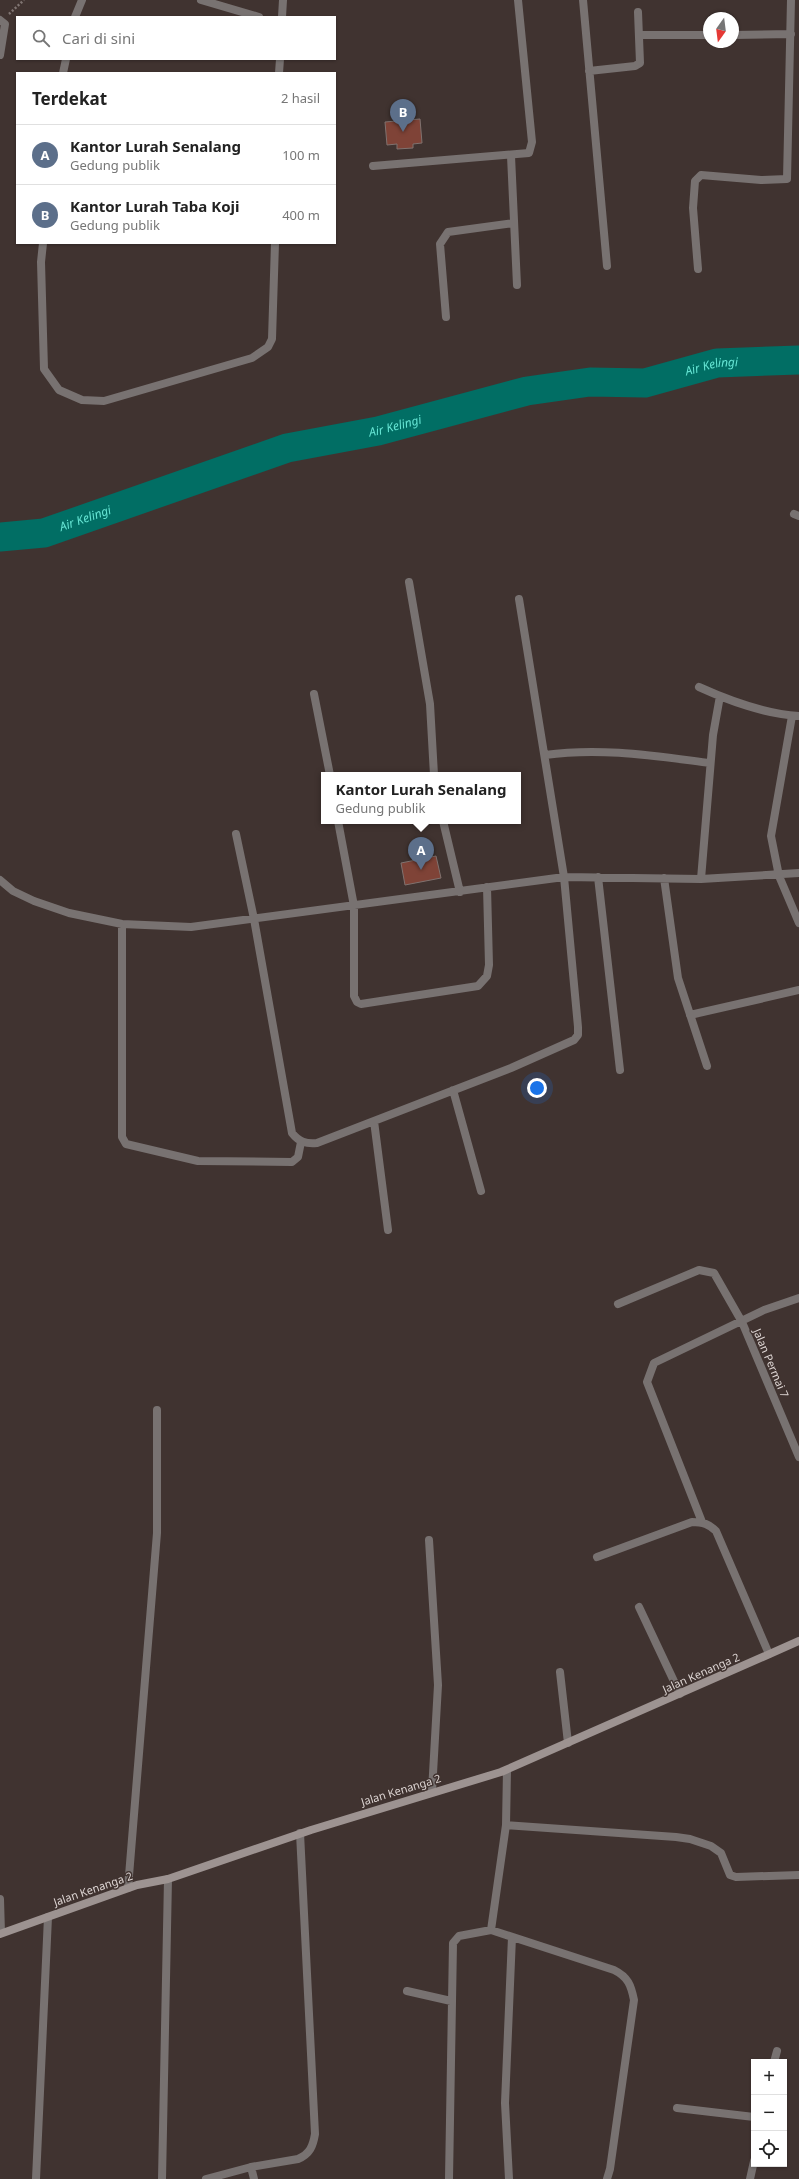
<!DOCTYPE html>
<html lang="id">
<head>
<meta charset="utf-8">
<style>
  body { margin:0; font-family:"Noto Sans",sans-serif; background:#f6f6f6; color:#222 }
  .controls { position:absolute; right:12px; bottom:12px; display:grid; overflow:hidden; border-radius:0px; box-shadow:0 1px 3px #0004 }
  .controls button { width:36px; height:36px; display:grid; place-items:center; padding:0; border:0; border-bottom:1px solid #e0e0e0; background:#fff; color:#222; font:20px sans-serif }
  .compass { position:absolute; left:703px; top:12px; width:36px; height:36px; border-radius:50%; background:#fff; box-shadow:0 1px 3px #0004; rotate:194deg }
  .you { position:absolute; left:537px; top:1088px; width:14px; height:14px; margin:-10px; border:3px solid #fff; border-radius:50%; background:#1a73e8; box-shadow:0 0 0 6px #1a73e833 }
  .badge { display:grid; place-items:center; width:26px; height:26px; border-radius:50%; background:#db2777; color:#fff; font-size:13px; font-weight:700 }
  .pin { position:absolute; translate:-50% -33px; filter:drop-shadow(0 1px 2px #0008) }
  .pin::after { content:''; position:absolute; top:21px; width:14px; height:12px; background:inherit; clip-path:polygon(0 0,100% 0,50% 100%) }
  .popup { position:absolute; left:321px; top:772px; width:200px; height:52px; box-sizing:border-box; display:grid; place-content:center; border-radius:0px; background:#fff; filter:drop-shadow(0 1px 3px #0005); font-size:13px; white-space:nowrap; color:#767676 }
  .popup b { font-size:15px; color:#222 }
  .popup::after { content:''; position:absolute; left:50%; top:100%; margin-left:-8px; border:8px solid transparent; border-top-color:#fff }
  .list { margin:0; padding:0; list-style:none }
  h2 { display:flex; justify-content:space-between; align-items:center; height:52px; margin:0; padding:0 16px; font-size:17px }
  h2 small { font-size:13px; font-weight:400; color:#767676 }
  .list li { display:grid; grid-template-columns:26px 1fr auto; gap:12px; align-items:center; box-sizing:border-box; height:60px; padding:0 16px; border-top:1px solid #e0e0e0 }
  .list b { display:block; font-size:15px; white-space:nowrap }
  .list p { margin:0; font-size:13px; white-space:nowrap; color:#767676 }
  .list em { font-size:13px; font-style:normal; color:#767676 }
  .icon { flex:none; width:22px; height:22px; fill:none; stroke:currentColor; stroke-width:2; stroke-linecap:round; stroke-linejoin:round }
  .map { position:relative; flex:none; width:799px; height:2179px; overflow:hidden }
  .search { position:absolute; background:#fff; box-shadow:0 1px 3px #0004; left:16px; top:16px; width:320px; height:44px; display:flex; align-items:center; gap:10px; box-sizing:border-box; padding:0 14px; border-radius:0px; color:#767676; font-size:15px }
  .panel { position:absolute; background:#fff; box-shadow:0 1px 3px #0004; left:16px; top:72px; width:320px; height:172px; border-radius:0px }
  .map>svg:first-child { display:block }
</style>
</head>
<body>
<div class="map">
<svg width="799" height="2179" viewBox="0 0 799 2179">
  <rect width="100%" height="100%" fill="#403330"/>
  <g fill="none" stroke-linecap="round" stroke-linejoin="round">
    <path stroke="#016e64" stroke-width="29" id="s1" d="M0,537L44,533L287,448L378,431L527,391L590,382L645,383L717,363L799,360"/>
  </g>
  <path fill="#7f4337" stroke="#80726f" d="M420,119L422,143L413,144V148L397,149V144L387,145L385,122Z
    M436,856L441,878L405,885L401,863Z"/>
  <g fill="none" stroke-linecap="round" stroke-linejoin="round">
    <path stroke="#817673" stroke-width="2.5" stroke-dasharray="2 2" stroke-linecap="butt" d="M9,14L24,0"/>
    <path stroke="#787271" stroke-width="8" d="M201,0L259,17
      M75,17L82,0
      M282,17L283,0
      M63,73L66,59
      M279,73L280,59
      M43,243L41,262L44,369L59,390L82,400L104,401L252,358L268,347L272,339L275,243
      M639,1607L680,1694
      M560,1672L568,1743"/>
    <path stroke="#787271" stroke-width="8" d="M583,0L607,266
      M0,20L5,24L0,55
      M640,35H709
      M733,35L791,34
      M589,71L635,66L640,63L638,12
      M511,156L517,285
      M373,166L529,153L532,142L518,0
      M698,269L693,208L695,181L701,175L761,180L787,179L791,0
      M446,317L440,244L448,232L514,223
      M794,514L799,516
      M409,582L430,704L434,775
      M699,687C730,701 764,714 799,716
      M314,694L330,775
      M792,716L771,836L779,876L799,923
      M545,755C601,747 655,756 710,763
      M338,821L354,906V996L357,1002L361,1004L478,986L487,976L489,965L487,887
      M443,821L460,892
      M236,834L254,919L292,1133C299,1142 306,1144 317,1143L511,1068L574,1040L578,1035V1027L564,877L519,599
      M598,877L620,1070
      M664,878L678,978L707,1066
      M701,879L713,735L720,696
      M0,880L13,891L34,901L69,913L122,924L191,927L564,877L701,879L799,873
      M122,924V1137L126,1144L198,1161L292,1162L298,1157L301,1142
      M690,1015L799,990
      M453,1090L481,1191
      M374,1121L388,1230
      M618,1304L699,1270L714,1273L742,1322L799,1457
      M702,1522L647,1382L654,1363L764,1310L799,1298
      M429,1540L438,1685L432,1791
      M597,1557L692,1522C703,1522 709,1524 716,1531L769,1654
      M506,1825L676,1837L690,1839L711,1846L721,1853L730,1875L736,1877L799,1875
      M128,1888L157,1533V1410
      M0,1899L1,1933
      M491,1930L506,1825L507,1770
      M407,1991L451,2001
      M774,2062L777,2051
      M677,2108L754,2117
      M251,2167L254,2179
      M36,2179L48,1917
      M162,2179L168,1879
      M206,2179L251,2167L298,2159C310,2154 313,2146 315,2134L300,1833
      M449,2179L453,1943L459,1936L491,1930L614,1970C628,1977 631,1985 634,2000L610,2169L607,2179
      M509,2179L505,2103L512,1937
      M750,2179L754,2161"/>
    <path stroke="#9d9391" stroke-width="8" d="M0,1934L137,1885L168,1879L311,1830L501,1772L799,1641"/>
  </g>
  <g text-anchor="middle" stroke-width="3" stroke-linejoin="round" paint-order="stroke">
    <g font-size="11" fill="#ddd5d3" stroke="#403330">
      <text transform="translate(771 1363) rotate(67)" y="4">Jalan Permai 7</text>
      <text transform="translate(701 1673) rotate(-24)" y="4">Jalan Kenanga 2</text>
      <text transform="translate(401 1790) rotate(-17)" y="4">Jalan Kenanga 2</text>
      <text transform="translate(93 1889) rotate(-19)" y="4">Jalan Kenanga 2</text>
    </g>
    <g font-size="12" font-style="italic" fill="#65e4d3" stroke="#403330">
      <text dy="4" stroke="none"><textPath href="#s1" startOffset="736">Air Kelingi</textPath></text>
      <text dy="4" stroke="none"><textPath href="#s1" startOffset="412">Air Kelingi</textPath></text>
      <text dy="4" stroke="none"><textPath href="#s1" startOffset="88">Air Kelingi</textPath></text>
    </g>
  </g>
</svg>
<div class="controls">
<button>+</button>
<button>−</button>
<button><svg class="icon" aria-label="locate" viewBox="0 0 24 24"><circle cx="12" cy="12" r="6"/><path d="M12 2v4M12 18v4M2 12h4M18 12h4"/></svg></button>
</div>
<svg class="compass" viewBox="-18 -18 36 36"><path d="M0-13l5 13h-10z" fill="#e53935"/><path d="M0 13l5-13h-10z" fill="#767676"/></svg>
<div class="you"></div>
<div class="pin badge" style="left:421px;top:870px;background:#5c6f8a">A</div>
<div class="popup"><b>Kantor Lurah Senalang</b>Gedung publik</div>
<div class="pin badge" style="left:403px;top:132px;background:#5c6f8a">B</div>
<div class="search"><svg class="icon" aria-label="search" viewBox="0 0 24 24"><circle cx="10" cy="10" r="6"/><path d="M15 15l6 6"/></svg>Cari di sini</div>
<section class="panel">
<h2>Terdekat<small>2 hasil</small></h2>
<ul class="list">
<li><span class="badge" style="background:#5c6f8a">A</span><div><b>Kantor Lurah Senalang</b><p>Gedung publik</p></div><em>100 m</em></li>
<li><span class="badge" style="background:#5c6f8a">B</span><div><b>Kantor Lurah Taba Koji</b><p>Gedung publik</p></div><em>400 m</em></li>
</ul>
</section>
</div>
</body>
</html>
